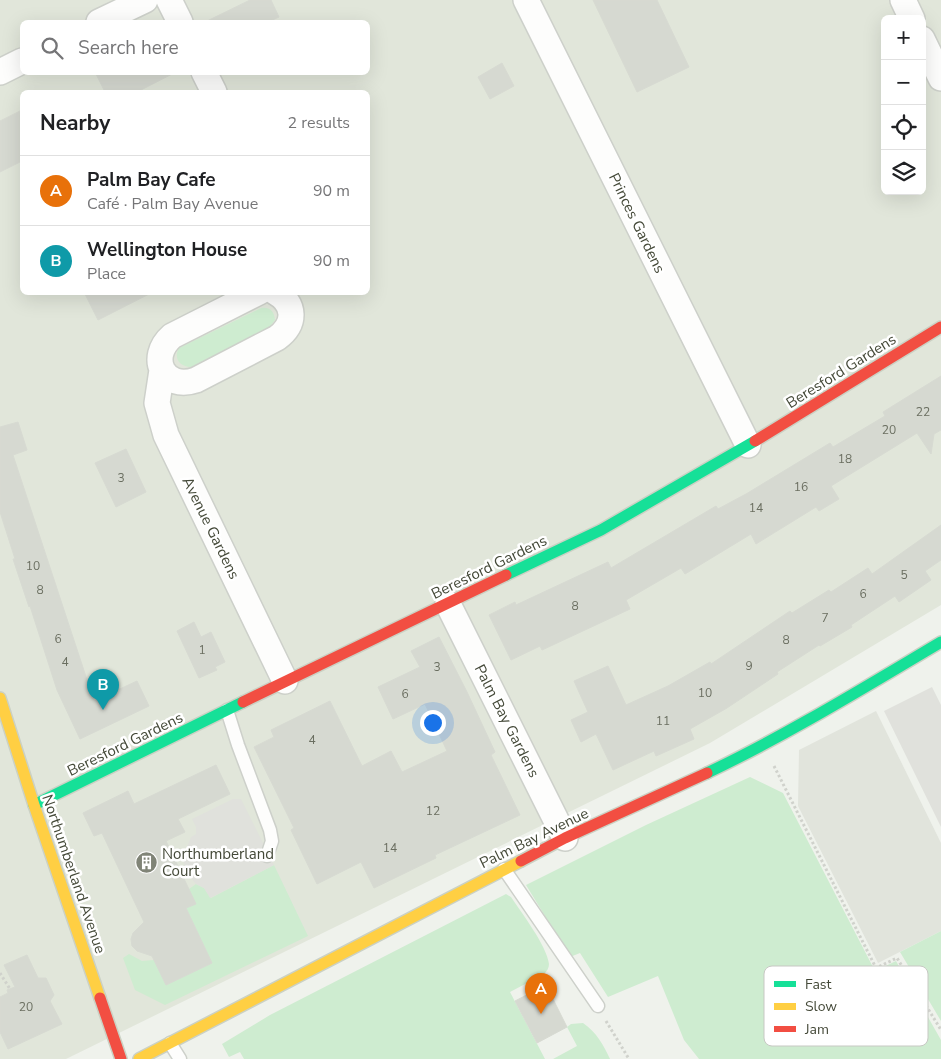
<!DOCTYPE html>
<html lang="en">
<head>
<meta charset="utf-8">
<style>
  body { margin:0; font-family:"Nunito Sans",sans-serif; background:#f6f6f6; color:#202124 }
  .controls { position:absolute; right:15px; top:15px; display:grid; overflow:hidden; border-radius:8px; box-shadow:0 5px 20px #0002 }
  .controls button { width:45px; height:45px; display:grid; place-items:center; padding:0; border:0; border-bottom:1px solid #e0e0e0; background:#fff; color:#202124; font:25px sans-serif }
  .you { position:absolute; left:432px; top:722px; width:18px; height:18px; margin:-12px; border:4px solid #fff; border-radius:50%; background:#1a73e8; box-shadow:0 0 0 8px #1a73e833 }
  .badge { display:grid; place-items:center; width:32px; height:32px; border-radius:50%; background:#d93025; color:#fff; font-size:16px; font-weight:700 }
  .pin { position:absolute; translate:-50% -41px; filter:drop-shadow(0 1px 2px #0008) }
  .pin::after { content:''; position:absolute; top:26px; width:18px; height:15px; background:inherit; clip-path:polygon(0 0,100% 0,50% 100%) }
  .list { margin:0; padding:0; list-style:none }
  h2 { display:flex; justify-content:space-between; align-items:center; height:65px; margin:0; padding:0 20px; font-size:21px }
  h2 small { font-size:16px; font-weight:400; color:#757577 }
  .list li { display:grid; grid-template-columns:32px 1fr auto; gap:15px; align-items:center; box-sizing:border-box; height:70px; padding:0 20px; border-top:1px solid #e0e0e0 }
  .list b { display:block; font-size:19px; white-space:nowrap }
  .list p { margin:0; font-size:16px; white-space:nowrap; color:#757577 }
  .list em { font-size:16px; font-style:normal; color:#757577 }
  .icon { flex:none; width:28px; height:28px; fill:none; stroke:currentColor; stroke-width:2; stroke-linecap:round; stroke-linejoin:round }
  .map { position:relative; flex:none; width:941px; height:1059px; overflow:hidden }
  .search { position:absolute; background:#fff; box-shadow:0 5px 20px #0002; left:20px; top:20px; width:350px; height:55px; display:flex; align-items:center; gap:12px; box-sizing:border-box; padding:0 18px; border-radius:8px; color:#757577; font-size:19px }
  .panel { position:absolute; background:#fff; box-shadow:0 5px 20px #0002; left:20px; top:90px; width:350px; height:205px; border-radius:8px }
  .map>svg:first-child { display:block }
</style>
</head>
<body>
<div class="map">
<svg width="941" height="1059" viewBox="0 0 941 1059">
  <rect width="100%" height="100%" fill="#eff2ec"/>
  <path fill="#e1e6da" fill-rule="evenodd" d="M0,0H941V605L710,743L66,1059H0ZM885,19H922V191H885ZM22,22H368V72H22ZM22,92H368V292H22Z"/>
  <path fill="#e1e4dc" d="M876,711L941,843V931L878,963L798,806L799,750Z"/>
  <path fill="#ceecd0" d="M261,308C270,307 274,311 275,320L269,328L191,367C180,367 173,358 179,348Z
    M750,777L783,793L875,971L896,961L941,1040V1059H699L684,1040L658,976L608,997L580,953L570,957L526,885L646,825Z
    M274,865L308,936L165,1005L135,990L123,958L129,954L142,961L154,960L166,985L212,963L186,908L195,904L189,889L196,884L204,888L211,898Z
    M506,894L511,897C521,912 547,946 549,964C549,968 547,971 544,974L510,992L545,1059H244L240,1052L229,1057L222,1044L270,1015Z
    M941,931V1021L900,952Z
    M583,1023C597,1033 603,1044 610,1059H553L577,1046L567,1027L571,1024Z"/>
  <path fill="#e0e1dc" d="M932,687L941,705V827L884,711Z
    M233,799H241L274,865L210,898L204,888L196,884L186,872L183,857L191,837L196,834V827L192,819Z"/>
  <path fill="#d6d9d1" stroke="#d7dad2" d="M250,0H271L279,17L268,22H205Z
    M593,0H657L689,67L637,92Z
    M502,63L514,86L490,99L478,77Z
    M95,72H176L137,92H105Z
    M22,110V161L0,172V121Z
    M84,292H153L98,320Z
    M941,376V430L934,434L931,454L917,433L831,486L839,499L819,511L816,507L756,544L751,534L685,574L681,568L626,600L630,609L542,650L540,646L511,660L489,615L515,602L516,605L608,562L611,568L716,506L718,509L746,494L830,443L833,447L885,416L883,412Z
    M18,422L27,450L13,455L94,701L137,681L149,706L80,739L57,690L30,606L29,607L13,559H15L0,512V427Z
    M126,449L146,492L116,507L95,463Z
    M941,525V560L925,571L931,580L899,602L895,596L851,625L852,627L820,646L819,645L777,672L778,674L727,708L690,729L694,739L656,756L654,751L613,770L596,734L581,742L571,720L588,712L574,681L608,666L626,705L668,686L710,662L711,664L790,611L792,613L829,590L831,592L868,568L872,574Z
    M194,622L201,637L211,632L225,662L215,667L217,670L199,678L177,631Z
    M439,637L467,692L495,752L491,755L520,815L435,855L436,858L374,888L361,862L317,884L291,830L294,828L254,747L274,737L271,730L330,701L362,766L391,751L402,772L447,751L425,704L393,719L378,687L420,667L411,651Z
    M216,765L230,794L178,819L185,832L166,841L196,904L186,908L212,963L166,985L152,956L137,951L132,946L131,939L133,933L144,922L102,833L94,836L83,813L128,791L134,804Z
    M27,955L38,978H46L54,995L50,1001L62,1024L8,1049L0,1032V997L8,993L7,990L15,987L4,965Z
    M546,985L567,1027L537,1043L515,1001Z"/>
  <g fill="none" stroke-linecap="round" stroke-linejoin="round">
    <defs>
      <path id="lane" d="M227,710L238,745L270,830L272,841L267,856
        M504,869L598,1006
        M170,1043L180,1059"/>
      <path id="street" d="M169,0L180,22
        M526,0L748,445
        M903,0L912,19
        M99,22L145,0
        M922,39L941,78
        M0,72L22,61
        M204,72L214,92
        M259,292L172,336C147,358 164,391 196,380L277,338C296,324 296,304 275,292
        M162,370L157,403L166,435L285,681
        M448,604L565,838"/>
      <path id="fast" d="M506,575L601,530L755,441
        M707,773C787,735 865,687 941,642
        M34,805L243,702"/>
      <path id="slow" d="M0,698L34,805L100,998
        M139,1059L521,861"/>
      <path id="jam" d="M755,441L941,327
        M243,702L506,575
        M521,861L565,838L707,773
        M100,998L121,1059"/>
    </defs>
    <use href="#lane" stroke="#cdd0ca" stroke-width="15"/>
    <use href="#street" stroke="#cdd0ca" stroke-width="28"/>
    <use href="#fast" stroke="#cbd1c4" stroke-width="14"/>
    <use href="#slow" stroke="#cbd1c4" stroke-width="14"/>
    <use href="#jam" stroke="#cbd1c4" stroke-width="14"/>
    <path stroke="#d0d2cc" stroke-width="3" stroke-dasharray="2.5 2.5" stroke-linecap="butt" d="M774,766L876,968L897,958L941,1030
      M0,973L10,989
      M606,1021L629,1059"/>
    <use href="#lane" stroke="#fdfdfc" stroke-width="12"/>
    <use href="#street" stroke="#fdfdfc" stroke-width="25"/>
    <use href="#fast" stroke="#16e098" stroke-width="11"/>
    <use href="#slow" stroke="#ffcf43" stroke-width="11"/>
    <use href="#jam" stroke="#f24e42" stroke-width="11"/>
  </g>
  <defs>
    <symbol id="building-disc" viewBox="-11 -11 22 22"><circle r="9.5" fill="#808477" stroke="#fff"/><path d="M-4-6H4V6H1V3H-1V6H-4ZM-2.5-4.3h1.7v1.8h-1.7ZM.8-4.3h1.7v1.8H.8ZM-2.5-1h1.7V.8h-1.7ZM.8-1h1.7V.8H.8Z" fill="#fff"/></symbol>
  </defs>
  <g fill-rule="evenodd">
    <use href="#building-disc" x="134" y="850" width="25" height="25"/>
  </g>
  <g text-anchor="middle" stroke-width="5" stroke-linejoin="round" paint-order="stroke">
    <g font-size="12" fill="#6a6e60">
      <text x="923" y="416">22</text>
      <text x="889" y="434">20</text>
      <text x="845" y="463">18</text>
      <text x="121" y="482">3</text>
      <text x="801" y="491">16</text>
      <text x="756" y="512">14</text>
      <text x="33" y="570">10</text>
      <text x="904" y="579">5</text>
      <text x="40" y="594">8</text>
      <text x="863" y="598">6</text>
      <text x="575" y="610">8</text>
      <text x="825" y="622">7</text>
      <text x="58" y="643">6</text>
      <text x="786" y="644">8</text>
      <text x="202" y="654">1</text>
      <text x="65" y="666">4</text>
      <text x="749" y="670">9</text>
      <text x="437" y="671">3</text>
      <text x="705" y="697">10</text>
      <text x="405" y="698">6</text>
      <text x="663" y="725">11</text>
      <text x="312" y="744">4</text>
      <text x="433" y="815">12</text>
      <text x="390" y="852">14</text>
      <text x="26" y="1011">20</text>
    </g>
    <g font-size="15" fill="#444938" stroke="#fff">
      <text transform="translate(637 223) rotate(64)" y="5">Princes Gardens</text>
      <text transform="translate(841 371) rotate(-32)" y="5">Beresford Gardens</text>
      <text transform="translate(211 528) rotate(64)" y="5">Avenue Gardens</text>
      <text transform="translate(489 567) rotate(-26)" y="5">Beresford Gardens</text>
      <text transform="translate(507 721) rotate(63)" y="5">Palm Bay Gardens</text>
      <text transform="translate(125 744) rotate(-26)" y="5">Beresford Gardens</text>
      <text transform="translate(534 838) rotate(-26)" y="5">Palm Bay Avenue</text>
      <text transform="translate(74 874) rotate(71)" y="5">Northumberland Avenue</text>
    </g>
    <g font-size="15" fill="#444938" stroke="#fff" text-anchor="start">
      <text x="162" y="859">Northumberland<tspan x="162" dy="17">Court</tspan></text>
    </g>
  </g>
  <rect x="764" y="966" width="164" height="80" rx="8" fill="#fff" stroke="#c7c8c3" stroke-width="1"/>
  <rect x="774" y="981" width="22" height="6" fill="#16e098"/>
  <rect x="774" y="1003" width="22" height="7" fill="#ffcf43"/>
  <rect x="774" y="1026" width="22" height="6" fill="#f24e42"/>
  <g font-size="14" fill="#444938">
    <text x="805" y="989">Fast</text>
    <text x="805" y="1011">Slow</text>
    <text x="805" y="1034">Jam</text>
  </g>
</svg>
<div class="controls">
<button>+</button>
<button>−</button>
<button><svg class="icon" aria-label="locate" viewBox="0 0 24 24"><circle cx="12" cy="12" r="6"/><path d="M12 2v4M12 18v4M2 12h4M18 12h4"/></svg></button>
<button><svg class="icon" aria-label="layers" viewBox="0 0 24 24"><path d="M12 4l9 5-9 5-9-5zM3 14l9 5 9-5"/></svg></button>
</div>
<div class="you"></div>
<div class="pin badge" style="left:541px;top:1014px;background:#e8710a">A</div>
<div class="pin badge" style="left:103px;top:710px;background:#0f9aa8">B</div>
<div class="search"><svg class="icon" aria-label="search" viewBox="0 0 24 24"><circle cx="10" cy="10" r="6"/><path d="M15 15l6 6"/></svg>Search here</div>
<section class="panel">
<h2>Nearby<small>2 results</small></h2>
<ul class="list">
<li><span class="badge" style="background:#e8710a">A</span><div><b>Palm Bay Cafe</b><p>Café · Palm Bay Avenue</p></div><em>90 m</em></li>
<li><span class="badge" style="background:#0f9aa8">B</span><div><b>Wellington House</b><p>Place</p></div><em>90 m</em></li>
</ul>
</section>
</div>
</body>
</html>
